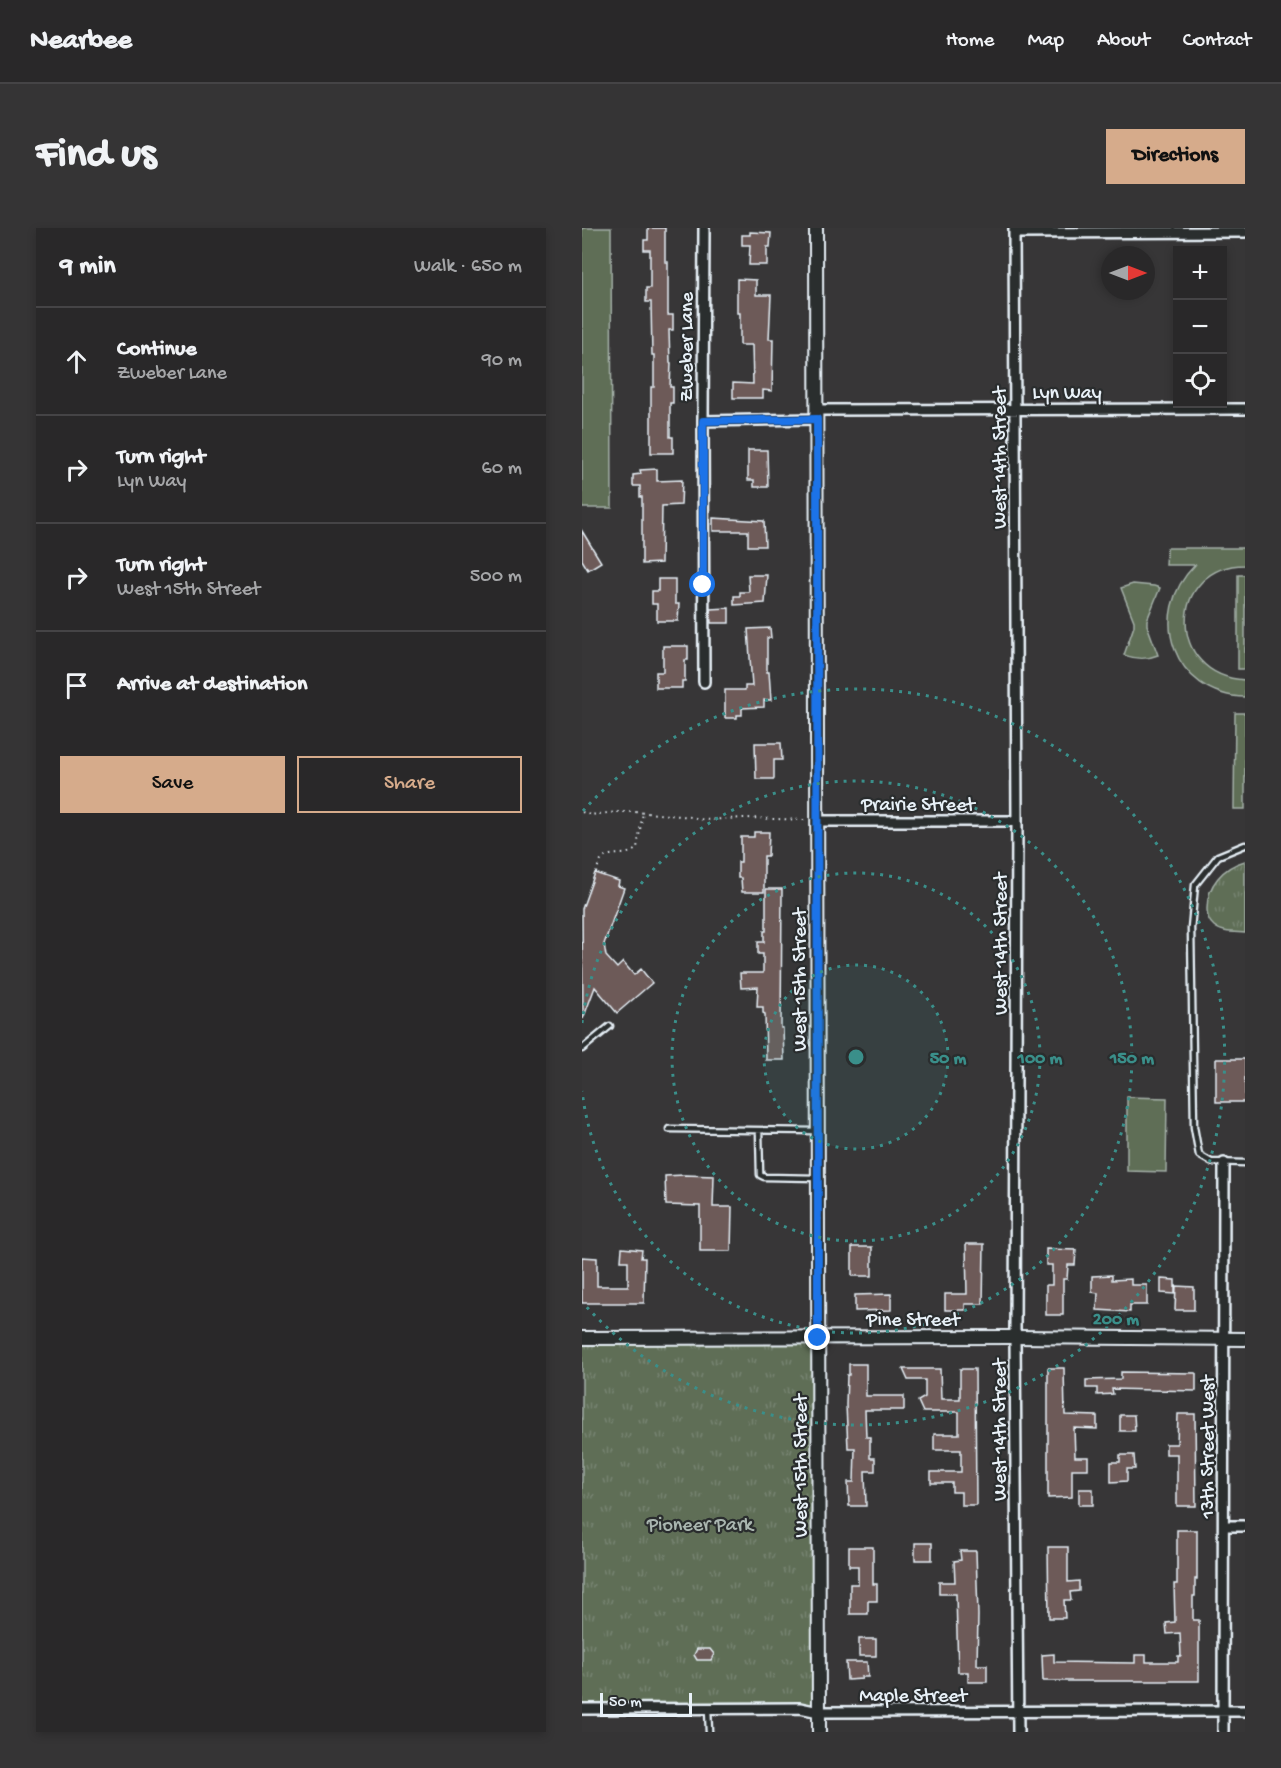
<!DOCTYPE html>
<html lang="en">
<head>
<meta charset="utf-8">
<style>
  body { margin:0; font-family:"Gochi Hand",sans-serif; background:#353435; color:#f1f3f6 }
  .controls { position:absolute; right:18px; top:18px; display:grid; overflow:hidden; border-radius:0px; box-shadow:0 3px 9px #0003 }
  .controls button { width:54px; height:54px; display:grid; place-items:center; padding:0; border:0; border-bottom:2px solid #454446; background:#292829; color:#f1f3f6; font:30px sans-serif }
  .compass { position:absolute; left:519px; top:18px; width:54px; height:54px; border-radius:50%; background:#292829; box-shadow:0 3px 9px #0003; rotate:90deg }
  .scale { position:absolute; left:18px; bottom:15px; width:92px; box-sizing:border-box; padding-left:6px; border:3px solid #e8f1f8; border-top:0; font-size:16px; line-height:21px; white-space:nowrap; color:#e8f1f8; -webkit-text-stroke:4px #2a2d2e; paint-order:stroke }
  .stop { position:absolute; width:18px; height:18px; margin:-14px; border:4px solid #1a73e8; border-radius:50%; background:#fff }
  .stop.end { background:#1a73e8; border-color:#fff; box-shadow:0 2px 6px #0008 }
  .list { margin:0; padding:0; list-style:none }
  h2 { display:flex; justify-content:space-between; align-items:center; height:78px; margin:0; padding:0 24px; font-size:26px }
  h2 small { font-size:20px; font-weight:400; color:#a5a6a8 }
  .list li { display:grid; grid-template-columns:39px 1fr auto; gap:18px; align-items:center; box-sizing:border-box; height:108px; padding:0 24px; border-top:2px solid #454446 }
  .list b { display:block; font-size:22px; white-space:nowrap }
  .list p { margin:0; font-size:20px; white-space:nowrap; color:#a5a6a8 }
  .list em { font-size:20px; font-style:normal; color:#a5a6a8 }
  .actions { display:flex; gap:12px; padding:18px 24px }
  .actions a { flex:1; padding:14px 0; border:2px solid #d6ab8b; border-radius:0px; text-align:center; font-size:21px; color:#d6ab8b }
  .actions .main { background:#d6ab8b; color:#111 }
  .icon { flex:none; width:33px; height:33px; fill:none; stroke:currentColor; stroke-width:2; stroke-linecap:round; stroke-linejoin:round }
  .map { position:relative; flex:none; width:663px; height:1504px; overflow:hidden; border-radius:0px }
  header { display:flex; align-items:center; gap:36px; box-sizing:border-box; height:84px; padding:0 30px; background:#292829; border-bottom:2px solid #454446 }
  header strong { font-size:28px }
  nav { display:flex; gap:33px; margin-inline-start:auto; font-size:21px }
  .intro { display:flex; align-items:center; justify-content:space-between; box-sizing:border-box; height:144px; padding:0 36px }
  h1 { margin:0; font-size:42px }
  .button { padding:15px 27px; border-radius:0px; background:#d6ab8b; color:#111; font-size:21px; font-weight:700 }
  main { display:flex; gap:36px; padding:0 36px }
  aside { flex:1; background:#292829; border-radius:0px; box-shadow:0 3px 9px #0003 }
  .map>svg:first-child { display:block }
</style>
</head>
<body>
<header>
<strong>Nearbee</strong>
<nav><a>Home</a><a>Map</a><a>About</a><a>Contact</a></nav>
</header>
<div class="intro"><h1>Find us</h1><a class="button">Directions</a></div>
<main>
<aside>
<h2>9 min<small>Walk · 650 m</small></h2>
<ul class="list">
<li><svg class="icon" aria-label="ahead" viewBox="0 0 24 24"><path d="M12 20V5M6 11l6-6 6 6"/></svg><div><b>Continue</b><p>Zweber Lane</p></div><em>90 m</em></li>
<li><svg class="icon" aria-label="right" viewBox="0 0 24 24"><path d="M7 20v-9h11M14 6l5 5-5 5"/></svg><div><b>Turn right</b><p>Lyn Way</p></div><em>60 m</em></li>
<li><svg class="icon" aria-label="right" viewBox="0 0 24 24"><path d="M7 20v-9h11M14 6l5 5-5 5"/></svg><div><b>Turn right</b><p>West 15th Street</p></div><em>500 m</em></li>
<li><svg class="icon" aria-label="arrive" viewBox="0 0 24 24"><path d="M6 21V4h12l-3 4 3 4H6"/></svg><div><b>Arrive at destination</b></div></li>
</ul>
<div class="actions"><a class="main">Save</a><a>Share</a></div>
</aside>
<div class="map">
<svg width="663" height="1504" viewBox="0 0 663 1504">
  <defs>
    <pattern id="park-tufts" width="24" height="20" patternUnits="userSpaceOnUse" patternTransform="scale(1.5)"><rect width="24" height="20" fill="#5f6e57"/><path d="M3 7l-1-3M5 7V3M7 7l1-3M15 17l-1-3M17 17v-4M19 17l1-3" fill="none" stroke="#768370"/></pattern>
  </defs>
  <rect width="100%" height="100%" fill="#373637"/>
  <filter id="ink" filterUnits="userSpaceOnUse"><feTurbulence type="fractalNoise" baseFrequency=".0167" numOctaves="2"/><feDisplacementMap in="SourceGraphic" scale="12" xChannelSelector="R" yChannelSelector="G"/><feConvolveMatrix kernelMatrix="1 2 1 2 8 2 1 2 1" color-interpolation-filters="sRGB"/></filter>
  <g filter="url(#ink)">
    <path fill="#5f6e57" stroke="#a4b0a8" stroke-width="1.5" d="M0,0H29L30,280H0Z
      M585,320H663V337C586,337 583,448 663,452V469C592,467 563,387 613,337H584Z
      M656,347H663V441H656Z
      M551,356L572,358L578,360L565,392V397L576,427C564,432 554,431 542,427L552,398V393L539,360Z
      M653,485H663V581H652Z
      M545,869L585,870L584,944L545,943Z"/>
    <path fill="url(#park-tufts)" stroke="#a4b0a8" stroke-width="1.5" d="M663,633V705C652,704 640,705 632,698C627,694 625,687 625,681C625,657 641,639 663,633Z
      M0,1110H236L237,1484L0,1481Z"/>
    <path fill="#6d5a59" stroke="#e8f1f8" stroke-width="1.5" d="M66,0H83V34H86V87H91V102H87L88,135H89L88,159H91V175H88V209H91V225H69V159H72V127H70L69,74H64V60H68V22H62V12H66Z
      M168,4L189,5L188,19H185V37H167L168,17H160V7H168Z
      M155,51L174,52V67H189L187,111H191L190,163L181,162V170H151V155L171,156L170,117H158V85H155Z
      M166,222H185L186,259H172V252H166Z
      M75,241V253L100,252L99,277L80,278L79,335L60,336V269H58V258H51V247L59,246L58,242Z
      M131,290L182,293L183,318H166V303H131Z
      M0,303L19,334L6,342L0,332Z
      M166,347H185L183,375L152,377V368H158V364H167Z
      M76,351H93V376H97L96,393H75V376H70V363H76Z
      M147,380V395H129L128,381Z
      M188,400L189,410H185V444H187L189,472H182V479L160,480V487H155V490H143V462H163V458H170L166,401Z
      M81,418H106V432H103V453H100V460H74V444H81Z
      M173,515H199L200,532H192V551H174Z
      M172,604H187L186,628H182V664H160L159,650H156V634H159V609H172Z
      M13,645L37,653L36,658L42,660L22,716L24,728L35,740L41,734L52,747L59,741L70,755L35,785L13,759L1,791L0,681Z
      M184,661H200L199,800H201L202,832H184L183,786L181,785V779H175L176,759L159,760L158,745H181V726H176V714H182V703H184Z
      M634,831H663V874H634Z
      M102,947L132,948L131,979H150L149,1023H118V978L84,977L83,948Z
      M384,1016H402L401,1076H383V1082H363V1066H385Z
      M270,1019H290V1048H270Z
      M40,1020L60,1022L59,1030H63L62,1075H0V1029L15,1030V1058H46V1033H39Z
      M464,1021L494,1022L493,1037H486L485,1051H481V1087H464V1057H470V1037H464Z
      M530,1047V1052L549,1051V1057H565V1077H548V1084L515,1082L516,1065L510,1064V1048Z
      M579,1051L593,1052V1066L579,1065Z
      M594,1058L612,1059V1082H593Z
      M309,1066V1082L273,1083V1067Z
      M267,1136H284V1168H322V1182H283L284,1209H288V1230H293V1243H283L284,1278H267L266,1254H272L273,1220H266L264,1177L265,1147H267Z
      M466,1140H482L483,1187L515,1188V1201L492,1200L493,1229H506V1241H490V1269L466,1270Z
      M321,1141H358L359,1171H378V1141H393L394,1277H379V1264H370V1255H349V1244H379V1222H352V1206H377V1184H341L336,1173L343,1169V1152H326Z
      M539,1144L614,1145V1163L530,1161L531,1166L515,1167V1160H504V1152L539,1151Z
      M596,1186H613L614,1278H595V1226H584V1216H595Z
      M538,1187H552L553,1203H538Z
      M538,1227H552L553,1241H545V1253L529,1254V1234H538Z
      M497,1261H511V1277H497Z
      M595,1302H615V1351H613V1368H611V1392H617V1453H461L460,1427L472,1426V1434L553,1435V1427H564V1434H596V1428H599L598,1405L585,1406L584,1395L593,1394L592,1356H595Z
      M333,1315H350V1332H333Z
      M267,1319H291V1356H295V1373H286V1386H268V1356H276V1338H267Z
      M466,1319H486V1354L497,1353V1363L488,1364L489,1372H482L483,1390H467Z
      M378,1323H394L396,1387L395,1437H405V1454H386V1444H376L374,1366H357V1354H373L372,1333L379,1332Z
      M277,1411H294V1428H277Z
      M115,1421H128L132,1426L129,1432H115L112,1427Z
      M264,1434H285L286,1449H279L280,1451L265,1452Z"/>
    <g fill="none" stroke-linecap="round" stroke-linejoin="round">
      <defs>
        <path id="service" d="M663,617L636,628L613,657L609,700L612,899L617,927L629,934L663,935
          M0,821L28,798
          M87,901L236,903
          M177,903L178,947L182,949L235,950
          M126,1481L127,1504"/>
        <path id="minor" d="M432,0L435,593L433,1109L436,1504
          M432,5L663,4
          M235,182L663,181
          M121,193L235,191
          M122,454L121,193L122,0
          M236,593H435
          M642,1298H663
          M0,1481L218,1480L237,1484L663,1483
          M641,1504L642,935"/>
        <path id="tertiary" d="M234,0L237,1504
          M0,1110L433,1109L663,1111"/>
      </defs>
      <use href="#service" stroke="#e8f1f8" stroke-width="9"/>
      <use href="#minor" stroke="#e8f1f8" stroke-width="14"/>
      <use href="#tertiary" stroke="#e8f1f8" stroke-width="16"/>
      <path stroke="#e8f1f8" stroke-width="2" stroke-dasharray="1.5 4.5" stroke-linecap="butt" d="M0,584L8,587L35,584H53L110,589L122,592L163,590L224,592
        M14,645C21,615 40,634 55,620L61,584"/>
      <use href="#service" stroke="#2a2d2e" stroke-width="4.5"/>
      <use href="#minor" stroke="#2a2d2e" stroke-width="9"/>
      <use href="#tertiary" stroke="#2a2d2e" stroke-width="12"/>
    </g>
  </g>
  <g fill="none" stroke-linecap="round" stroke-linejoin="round" filter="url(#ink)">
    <path stroke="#1a73e8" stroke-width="8" d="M121,357V193L235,191L236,1110"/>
  </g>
  <circle cx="274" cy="829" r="92" fill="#3a8f8a" fill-opacity=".12"/>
  <g fill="none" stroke="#3a8f8a" stroke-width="3" stroke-dasharray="3 6">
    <circle cx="274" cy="829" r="92"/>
    <circle cx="274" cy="829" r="184"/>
    <path d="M0 795A276 276 0 1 1 0 863"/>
    <path d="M1 583A368 368 0 1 1 1 1075"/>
  </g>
  <g text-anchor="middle" stroke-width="4.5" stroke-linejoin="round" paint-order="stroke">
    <g font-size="20" fill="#e8f1f8" stroke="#2a2d2e">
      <text transform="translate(103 119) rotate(-90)" y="7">Zweber Lane</text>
      <text x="485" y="170">Lyn Way</text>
      <text transform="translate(416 230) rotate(-90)" y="7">West 14th Street</text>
      <text x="336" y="582">Prairie Street</text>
      <text transform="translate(417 716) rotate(-90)" y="7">West 14th Street</text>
      <text transform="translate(216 752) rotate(-90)" y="7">West 15th Street</text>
      <text x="331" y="1097">Pine Street</text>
      <text transform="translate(416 1202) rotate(-90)" y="7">West 14th Street</text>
      <text transform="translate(624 1219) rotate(-90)" y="7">13th Street West</text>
      <text transform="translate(217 1238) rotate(-90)" y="7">West 15th Street</text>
      <text x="331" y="1473">Maple Street</text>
    </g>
    <g font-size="20" fill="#aab6b0" stroke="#2a2d2e">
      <text x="118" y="1302">Pioneer Park</text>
    </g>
  </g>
  <circle cx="274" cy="829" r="9" fill="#3a8f8a" stroke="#2a2d2e" stroke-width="3"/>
  <g font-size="18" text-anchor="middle" font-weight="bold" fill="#3a8f8a" stroke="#2a2d2e" stroke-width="4.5" stroke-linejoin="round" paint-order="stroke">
    <text x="366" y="835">50 m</text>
    <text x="458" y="835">100 m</text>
    <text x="550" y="835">150 m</text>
    <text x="534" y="1096">200 m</text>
  </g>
</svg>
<div class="controls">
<button>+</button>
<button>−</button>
<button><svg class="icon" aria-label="locate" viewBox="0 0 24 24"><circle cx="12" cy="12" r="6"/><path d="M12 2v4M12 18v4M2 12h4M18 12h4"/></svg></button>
</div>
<svg class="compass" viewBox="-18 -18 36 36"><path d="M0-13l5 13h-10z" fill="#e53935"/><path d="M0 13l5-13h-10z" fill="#a5a6a8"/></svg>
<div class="scale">50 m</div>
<div class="stop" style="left:121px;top:357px"></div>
<div class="stop end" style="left:236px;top:1110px"></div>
</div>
</main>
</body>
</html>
